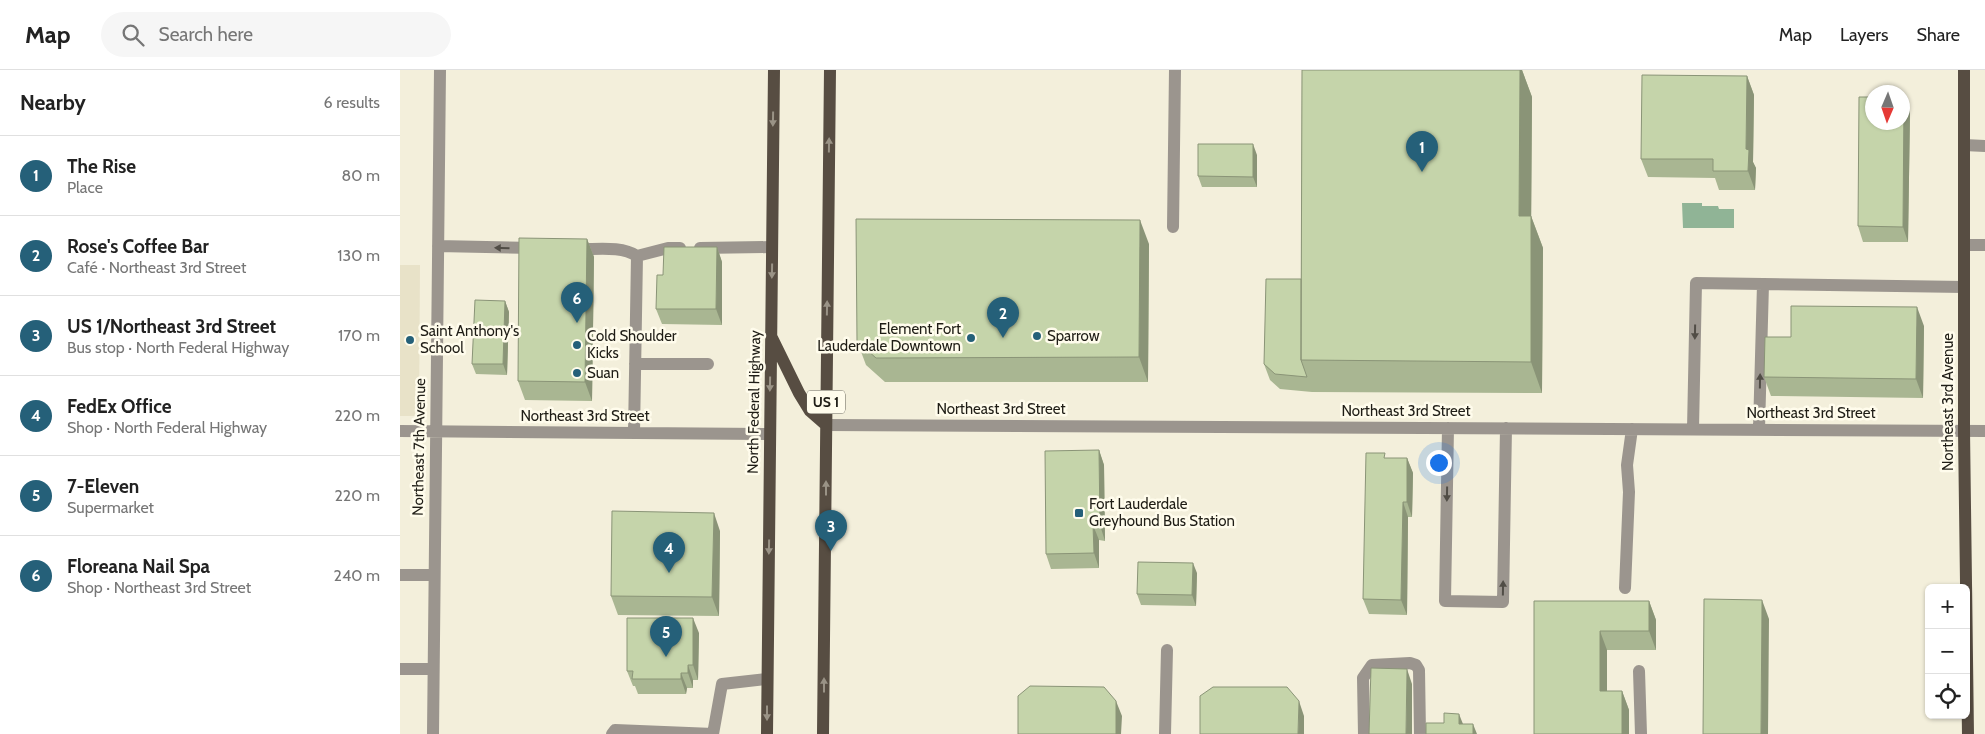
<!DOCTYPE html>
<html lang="en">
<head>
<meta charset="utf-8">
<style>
  body { margin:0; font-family:Cabin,sans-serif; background:#f6f6f6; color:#222 }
  .controls { position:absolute; right:15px; bottom:15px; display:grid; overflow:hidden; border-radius:8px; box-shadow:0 1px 4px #0004 }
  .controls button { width:45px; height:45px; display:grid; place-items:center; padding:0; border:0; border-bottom:1px solid #e0e0e0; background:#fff; color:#222; font:25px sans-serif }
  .compass { position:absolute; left:1465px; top:15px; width:45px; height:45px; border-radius:50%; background:#fff; box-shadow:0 1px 4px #0004; rotate:182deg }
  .you { position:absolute; left:1038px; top:392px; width:18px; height:18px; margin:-12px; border:4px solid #fff; border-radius:50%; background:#1a73e8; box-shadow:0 0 0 8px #1a73e833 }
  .badge { display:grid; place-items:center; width:32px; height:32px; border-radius:50%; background:#256079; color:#fff; font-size:16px; font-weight:700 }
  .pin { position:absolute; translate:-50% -41px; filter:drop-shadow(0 1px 2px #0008) }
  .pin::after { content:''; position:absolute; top:26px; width:18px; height:15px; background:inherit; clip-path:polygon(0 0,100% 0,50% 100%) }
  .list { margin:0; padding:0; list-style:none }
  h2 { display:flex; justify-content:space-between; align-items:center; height:65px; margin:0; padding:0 20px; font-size:21px }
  h2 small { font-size:16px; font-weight:400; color:#767676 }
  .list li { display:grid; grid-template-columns:32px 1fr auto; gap:15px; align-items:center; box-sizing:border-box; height:80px; padding:0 20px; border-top:1px solid #e0e0e0 }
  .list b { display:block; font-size:19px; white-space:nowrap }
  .list p { margin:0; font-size:16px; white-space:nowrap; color:#767676 }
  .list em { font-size:16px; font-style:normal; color:#767676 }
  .icon { flex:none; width:28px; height:28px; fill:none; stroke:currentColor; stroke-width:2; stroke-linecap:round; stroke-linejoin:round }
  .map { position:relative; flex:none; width:1585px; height:664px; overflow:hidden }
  header { display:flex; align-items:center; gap:30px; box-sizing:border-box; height:70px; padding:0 25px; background:#fff; border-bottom:1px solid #e0e0e0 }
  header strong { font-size:24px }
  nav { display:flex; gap:28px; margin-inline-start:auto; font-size:18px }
  .search { width:350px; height:45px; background:#f6f6f6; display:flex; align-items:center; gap:12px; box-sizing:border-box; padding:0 18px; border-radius:28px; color:#767676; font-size:19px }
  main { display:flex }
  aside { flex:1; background:#fff }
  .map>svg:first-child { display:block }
</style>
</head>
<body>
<header>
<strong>Map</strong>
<div class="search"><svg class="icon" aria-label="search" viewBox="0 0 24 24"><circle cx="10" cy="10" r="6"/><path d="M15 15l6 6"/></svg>Search here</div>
<nav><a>Map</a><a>Layers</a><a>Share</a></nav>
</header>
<main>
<aside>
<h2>Nearby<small>6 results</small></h2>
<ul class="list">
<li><span class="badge">1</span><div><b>The Rise</b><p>Place</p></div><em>80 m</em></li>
<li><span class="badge">2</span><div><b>Rose's Coffee Bar</b><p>Café · Northeast 3rd Street</p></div><em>130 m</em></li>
<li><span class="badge">3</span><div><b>US 1/Northeast 3rd Street</b><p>Bus stop · North Federal Highway</p></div><em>170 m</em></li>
<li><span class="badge">4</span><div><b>FedEx Office</b><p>Shop · North Federal Highway</p></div><em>220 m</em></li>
<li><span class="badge">5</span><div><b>7-Eleven</b><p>Supermarket</p></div><em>220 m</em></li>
<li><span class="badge">6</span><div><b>Floreana Nail Spa</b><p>Shop · Northeast 3rd Street</p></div><em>240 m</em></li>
</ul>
</aside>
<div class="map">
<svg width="1585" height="664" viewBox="0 0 1585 664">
  <rect width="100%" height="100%" fill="#f3efdb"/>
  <path fill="#e8e2c8" d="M0,195H20L19,346H0Z"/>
  <path fill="#90b496" d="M1282,133H1302V136H1318L1319,139H1334V158H1283Z"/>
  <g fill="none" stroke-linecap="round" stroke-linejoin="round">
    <path stroke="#9b958e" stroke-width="12" d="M1564,75L1585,76
      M773,157L775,0
      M1564,175H1585
      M38,176L135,178
      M300,178L372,177
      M175,179C195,180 220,175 237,186L268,178H280
      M235,294H308
      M426,355L1585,361
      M1048,358L1045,531L1103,532L1106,358
      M1293,359L1296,213L1564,217
      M1359,359L1363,214
      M0,361L370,364
      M234,363L237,186
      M0,505H34
      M1225,518L1229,422L1227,395L1232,359
      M0,599H33
      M1239,601L1241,664
      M33,664L40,0
      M212,664L215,660L313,664L322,614L367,609
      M765,664L767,580
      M964,664L963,608L972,595L1010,593L1016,595L1019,600L1020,664"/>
    <path stroke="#574d42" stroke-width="12" d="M1564,0V361L1568,664
      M372,268L399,323L410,341L426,355
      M367,664L374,0
      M423,664L430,0"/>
  </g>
  <path fill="#a9b692" d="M902,0H1122L1132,27L1131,146L1143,178L1142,323L912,322L880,319L870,310L864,294L901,209Z
    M1347,6L1354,25L1353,92L1356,98L1355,120H1319L1315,108L1248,107L1241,89Z
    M1504,28L1510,43L1508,172H1463L1458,156Z
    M857,85V117H802L798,106Z
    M187,169L194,187L192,331L125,330L118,311Z
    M749,174L748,312H485L466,295L457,271Z
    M317,177L322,192V255L262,254L256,239L263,205Z
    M105,231L109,242L107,305L76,304L72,294Z
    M1524,256L1523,328L1371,326L1364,307L1391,267Z
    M699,380L704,395L705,471L699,470V498L651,499L646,484Z
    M986,388H1007L1013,403L1012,447H1008L1007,545L969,544L963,529Z
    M320,461L319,546L218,545L211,526Z
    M797,503L796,536L741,535L737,524Z
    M1134,531H1249L1256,550V580H1207V621H1222L1229,640V664H1134Z
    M299,563L298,610H293V618H287L286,624H238L235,616H233L227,601Z"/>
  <path fill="#8a9477" d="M1120,0H1122L1132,27L1131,178L1119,146Z
    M1347,6L1354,25L1353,92L1356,98L1355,120L1348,101L1346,79Z
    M1504,28L1510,43L1508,172L1503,157Z
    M853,74L857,85V117L853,107Z
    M1131,146L1143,178L1142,323L1131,292Z
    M740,150L749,174L748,312L739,287Z
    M187,169L194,187L192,331L185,312Z
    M317,177L322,192V255L316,239Z
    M105,231L109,242L107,305L103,294Z
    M1517,237L1524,256L1523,328L1516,309Z
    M699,380L704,395L705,471L700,455Z
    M1007,388L1013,403L1012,447L1007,432Z
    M1003,432L1008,447L1007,545L1001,530Z
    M314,443L320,461L319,546L312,527Z
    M693,455L699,470V498L694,483Z
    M793,493L797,503L796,536L792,525Z
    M1362,530L1369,549L1368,664H1361Z
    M1249,531L1256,550V580L1249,561Z
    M293,548L299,563L298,610L293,595Z
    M1200,561L1207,580V640L1200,621Z
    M288,595L293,610V618L288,603Z
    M1007,599L1012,614V664H1006Z
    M281,603L287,618L286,624L281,609Z
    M1222,621L1229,640V664H1222Z
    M716,631L722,646L721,664H716Z
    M899,631L904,646V664H898Z
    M1059,644L1063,654H1059Z
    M1073,654L1077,664H1073Z"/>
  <path fill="#c5d4aa" stroke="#8a9477" d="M902,0H1120L1119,146H1131V292L901,290Z
    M1242,5L1347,6L1346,79L1349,80L1348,101H1313V89H1241Z
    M1459,27H1472V52H1502V28H1504L1503,157L1458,156Z
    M798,74H853V107L798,106Z
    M456,149L740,150L739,287L476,288L457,271Z
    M119,168L187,169L185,312L118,311Z
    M264,177H317L316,239H256L257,205H263Z
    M866,209H901V290L907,307L875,304L864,294Z
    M75,230L105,231L103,294H72Z
    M1391,236L1517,237L1516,309L1364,307L1365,267H1391Z
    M699,380L700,455H693L694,483L646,484L645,381Z
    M966,383H985L984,388H1007V432H1003L1001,530L963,529Z
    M212,441L314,443L312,527L211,526Z
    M738,492L793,493L792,525L737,524Z
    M1304,529L1362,530L1361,664H1303Z
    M1134,531H1249V561H1200V621H1222V664H1134Z
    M227,548H293V595H288V603H281V609H232L233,601H227Z
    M971,598L1007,599L1006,664H969Z
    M630,616L704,617L716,631V664H618V626Z
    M813,617H887L899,631L898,664H800V626Z
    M1044,643L1059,644V654H1073V664H1026V653H1044Z"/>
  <defs><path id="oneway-solid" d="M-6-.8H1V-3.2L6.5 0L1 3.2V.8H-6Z" transform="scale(1.25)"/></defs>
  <g fill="#9a9386">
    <use href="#oneway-solid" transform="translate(373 49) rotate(91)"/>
    <use href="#oneway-solid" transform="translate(429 75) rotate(-89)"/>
    <use href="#oneway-solid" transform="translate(372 201) rotate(91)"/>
    <use href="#oneway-solid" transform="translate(427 238) rotate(-89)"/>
    <use href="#oneway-solid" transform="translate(370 314) rotate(91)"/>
    <use href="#oneway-solid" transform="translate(426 418) rotate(-90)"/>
    <use href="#oneway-solid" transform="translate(369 477) rotate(91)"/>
    <use href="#oneway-solid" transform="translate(424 615) rotate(-90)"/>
    <use href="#oneway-solid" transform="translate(367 643) rotate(90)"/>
  </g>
  <g fill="#514d46">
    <use href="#oneway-solid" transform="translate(102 178) rotate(-179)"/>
    <use href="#oneway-solid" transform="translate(1295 262) rotate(91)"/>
    <use href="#oneway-solid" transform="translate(1360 311) rotate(-89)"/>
    <use href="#oneway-solid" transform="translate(1047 424) rotate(91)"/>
    <use href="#oneway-solid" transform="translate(1103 518) rotate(-89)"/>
  </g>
  <g fill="#256079" stroke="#fffcec" stroke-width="2">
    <circle cx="637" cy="266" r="5"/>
    <circle cx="571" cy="268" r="5"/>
    <circle cx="10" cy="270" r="5"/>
    <circle cx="177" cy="275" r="5"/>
    <circle cx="177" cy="303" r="5"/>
    <rect x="674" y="438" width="10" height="10" rx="2.5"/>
  </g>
  <g text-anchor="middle" stroke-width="5" stroke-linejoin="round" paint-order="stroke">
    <rect fill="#fffcec" stroke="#626056" stroke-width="1" x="407" y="320.5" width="38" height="23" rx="4"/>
    <g font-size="14" font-weight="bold" fill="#1f1d16">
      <text x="426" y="337">US 1</text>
    </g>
    <g font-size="15" fill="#1f1d16" stroke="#fffcec" text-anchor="start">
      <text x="561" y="264" text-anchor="end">Element Fort<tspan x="561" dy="17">Lauderdale Downtown</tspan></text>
      <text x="20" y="266">Saint Anthony's<tspan x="20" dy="17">School</tspan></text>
      <text x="187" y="271">Cold Shoulder<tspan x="187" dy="17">Kicks</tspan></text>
      <text x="647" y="271">Sparrow</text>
      <text x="187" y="308">Suan</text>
      <text x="689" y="439">Fort Lauderdale<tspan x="689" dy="17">Greyhound Bus Station</tspan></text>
    </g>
    <g font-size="15" fill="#1f1d16" stroke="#fffcec">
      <text transform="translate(354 332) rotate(-89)" y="5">North Federal Highway</text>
      <text transform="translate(1548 332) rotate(-90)" y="5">Northeast 3rd Avenue</text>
      <text x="601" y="344">Northeast 3rd Street</text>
      <text x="1006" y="346">Northeast 3rd Street</text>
      <text x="1411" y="348">Northeast 3rd Street</text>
      <text x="185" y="351">Northeast 3rd Street</text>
      <text transform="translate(19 377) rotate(-89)" y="5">Northeast 7th Avenue</text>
    </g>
  </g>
</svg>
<div class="controls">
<button>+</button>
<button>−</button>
<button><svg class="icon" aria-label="locate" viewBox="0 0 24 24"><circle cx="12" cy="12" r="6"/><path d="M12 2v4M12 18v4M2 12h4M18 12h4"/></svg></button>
</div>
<svg class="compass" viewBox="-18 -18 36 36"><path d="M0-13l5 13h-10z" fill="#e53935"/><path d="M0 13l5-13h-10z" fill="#767676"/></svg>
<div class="you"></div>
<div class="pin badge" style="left:1022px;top:102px">1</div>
<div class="pin badge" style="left:603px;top:268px">2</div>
<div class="pin badge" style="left:431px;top:481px">3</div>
<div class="pin badge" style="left:269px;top:503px">4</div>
<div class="pin badge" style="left:266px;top:587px">5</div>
<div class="pin badge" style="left:177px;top:253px">6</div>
</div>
</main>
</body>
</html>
